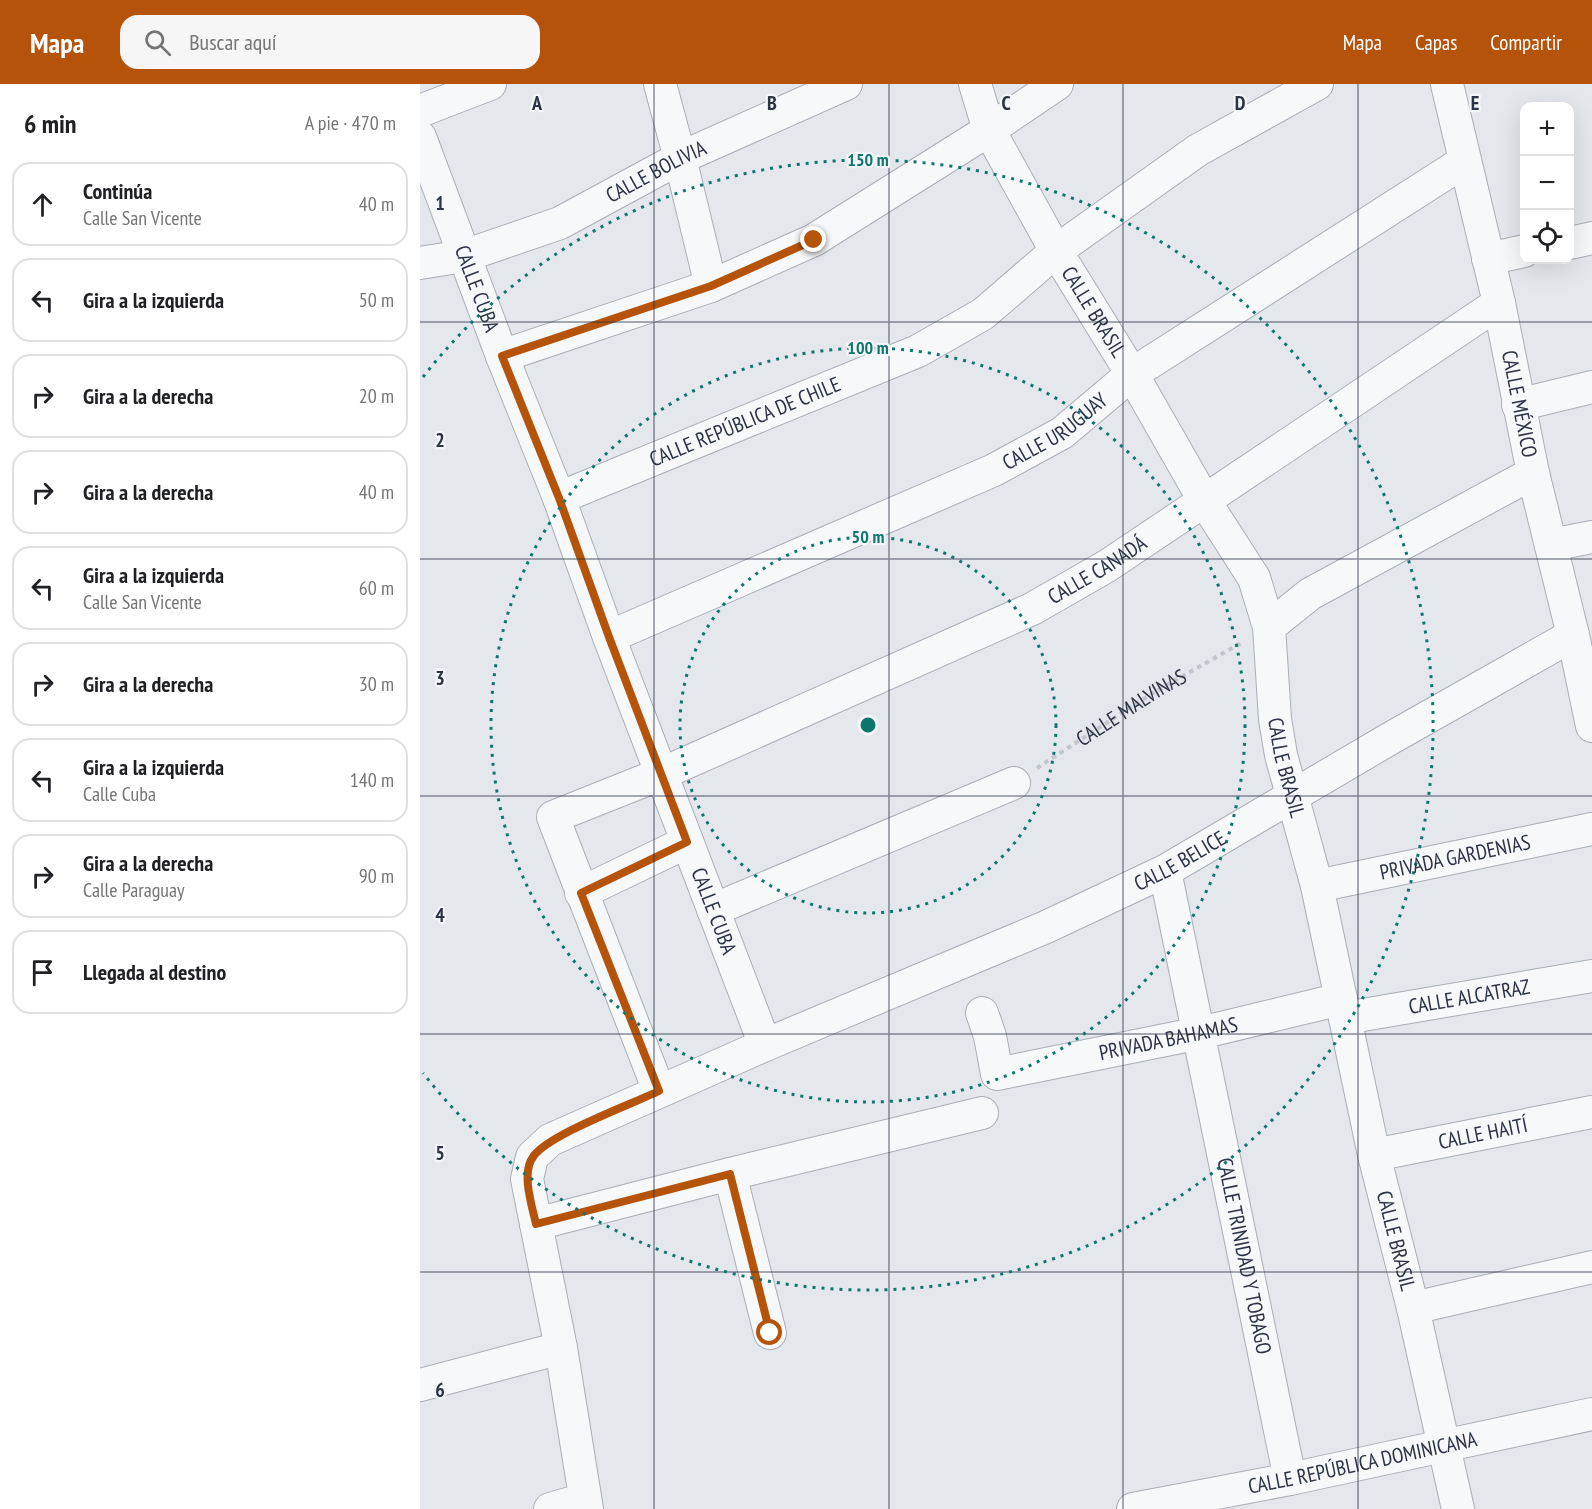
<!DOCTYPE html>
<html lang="es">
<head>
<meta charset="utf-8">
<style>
  body { margin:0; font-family:"PT Sans Narrow",sans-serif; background:#f6f6f6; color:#202124 }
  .controls { position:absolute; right:18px; top:18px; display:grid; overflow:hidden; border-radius:12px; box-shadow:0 6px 24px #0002 }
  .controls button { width:54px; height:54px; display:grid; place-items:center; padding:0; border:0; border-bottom:2px solid #e0e0e0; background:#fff; color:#202124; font:30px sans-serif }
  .stop { position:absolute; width:18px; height:18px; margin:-14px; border:4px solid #b45309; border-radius:50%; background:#fff }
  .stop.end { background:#b45309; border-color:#fff; box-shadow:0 2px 6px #0008 }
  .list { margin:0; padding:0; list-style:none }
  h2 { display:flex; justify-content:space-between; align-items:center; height:78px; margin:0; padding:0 24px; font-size:26px }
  h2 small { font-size:20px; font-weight:400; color:#757577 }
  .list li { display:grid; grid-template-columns:39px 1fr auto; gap:18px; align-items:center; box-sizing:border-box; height:84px; margin:0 12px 12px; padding:0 12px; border:2px solid #e0e0e0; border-radius:18px }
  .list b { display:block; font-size:22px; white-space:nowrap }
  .list p { margin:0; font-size:20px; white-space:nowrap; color:#757577 }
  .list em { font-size:20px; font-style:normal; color:#757577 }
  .icon { flex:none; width:33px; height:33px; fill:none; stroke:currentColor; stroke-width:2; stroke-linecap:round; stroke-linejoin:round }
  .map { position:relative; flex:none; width:1172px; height:1425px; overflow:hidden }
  header { display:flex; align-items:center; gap:36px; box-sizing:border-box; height:84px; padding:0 30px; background:#b45309; color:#fff }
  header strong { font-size:28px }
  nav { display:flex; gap:33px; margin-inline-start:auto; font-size:21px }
  .search { width:420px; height:54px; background:#f6f6f6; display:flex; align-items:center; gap:15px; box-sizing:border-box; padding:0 21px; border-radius:18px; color:#757577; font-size:22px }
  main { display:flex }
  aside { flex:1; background:#fff }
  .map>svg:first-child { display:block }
</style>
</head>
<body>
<header>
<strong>Mapa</strong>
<div class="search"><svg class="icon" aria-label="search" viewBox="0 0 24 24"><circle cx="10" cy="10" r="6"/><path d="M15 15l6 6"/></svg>Buscar aquí</div>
<nav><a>Mapa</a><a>Capas</a><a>Compartir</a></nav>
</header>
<main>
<aside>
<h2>6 min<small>A pie · 470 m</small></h2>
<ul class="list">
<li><svg class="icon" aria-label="ahead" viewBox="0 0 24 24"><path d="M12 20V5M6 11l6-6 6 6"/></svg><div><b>Continúa</b><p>Calle San Vicente</p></div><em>40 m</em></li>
<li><svg class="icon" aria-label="left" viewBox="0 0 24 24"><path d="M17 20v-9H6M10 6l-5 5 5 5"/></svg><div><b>Gira a la izquierda</b></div><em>50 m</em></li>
<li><svg class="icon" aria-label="right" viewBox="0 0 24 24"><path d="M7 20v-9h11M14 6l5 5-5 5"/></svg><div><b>Gira a la derecha</b></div><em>20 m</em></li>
<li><svg class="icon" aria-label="right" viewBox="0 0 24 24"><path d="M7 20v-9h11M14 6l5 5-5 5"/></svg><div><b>Gira a la derecha</b></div><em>40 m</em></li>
<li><svg class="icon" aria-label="left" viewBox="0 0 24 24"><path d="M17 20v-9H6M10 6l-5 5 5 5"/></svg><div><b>Gira a la izquierda</b><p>Calle San Vicente</p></div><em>60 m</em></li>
<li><svg class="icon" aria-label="right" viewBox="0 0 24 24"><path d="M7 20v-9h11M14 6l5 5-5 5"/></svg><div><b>Gira a la derecha</b></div><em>30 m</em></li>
<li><svg class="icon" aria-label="left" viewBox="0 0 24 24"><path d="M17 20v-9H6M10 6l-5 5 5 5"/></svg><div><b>Gira a la izquierda</b><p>Calle Cuba</p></div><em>140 m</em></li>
<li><svg class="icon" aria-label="right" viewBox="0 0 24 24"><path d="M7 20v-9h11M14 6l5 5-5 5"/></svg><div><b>Gira a la derecha</b><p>Calle Paraguay</p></div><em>90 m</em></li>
<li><svg class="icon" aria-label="arrive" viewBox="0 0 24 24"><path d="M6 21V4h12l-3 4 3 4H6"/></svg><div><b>Llegada al destino</b></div></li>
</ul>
</aside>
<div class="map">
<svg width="1172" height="1425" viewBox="0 0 1172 1425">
  <rect width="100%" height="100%" fill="#e4e7ec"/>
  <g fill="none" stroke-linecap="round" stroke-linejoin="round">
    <defs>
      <g id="minor">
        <path d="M240,0L260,74L291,202"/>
        <path id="s2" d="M555,0L569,46L636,167L712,290L784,416L834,494L849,543L855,635L861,671L897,802L954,1071L993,1224L1038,1425"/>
        <path id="s3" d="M1027,0L1079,219L1113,389L1153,551L1172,642"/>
        <path d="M0,27L70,0"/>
        <path id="s4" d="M0,53L82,272L139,414L189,553L345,961"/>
        <path d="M1150,159L1172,154"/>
        <path d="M1068,175L1104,167"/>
        <path id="s5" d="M0,179L44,172L140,139L260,74L426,0"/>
        <path d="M82,272L291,202L394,156L569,46L637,0"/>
        <path d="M1098,321L1172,303"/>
        <path id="s6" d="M139,414L498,267L563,230L636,167L778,66L897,0"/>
        <path d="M1131,461L1172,453"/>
        <path d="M849,543L890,510L1113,389"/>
        <path id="s7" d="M189,553L574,386L642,349L712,290L1045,77"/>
        <path id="s8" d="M745,787L870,1395"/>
        <path id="s9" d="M897,802L1172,745"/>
        <path d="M161,809L267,758"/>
        <path d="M293,826L594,699"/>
        <path id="s10" d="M562,929L570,952L577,990L780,949L921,915"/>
        <path id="s11" d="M925,934L1172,892"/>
        <path id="s12" d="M239,1007L133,733L241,690L612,525L687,482L1079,219"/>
        <path id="s13" d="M954,1071L1172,1028"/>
        <path d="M310,1090L350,1249"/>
        <path d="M116,1140L310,1090L562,1029"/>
        <path d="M993,1224L1172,1183"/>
        <path d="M0,1301L141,1264"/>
        <path d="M130,1425L165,1415"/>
        <path id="s14" d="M167,1425L141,1264L107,1095L112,1073L130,1056L345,961L626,843L745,787L971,654L1153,551"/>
        <path id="s15" d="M713,1425L870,1395L1172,1330"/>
      </g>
    </defs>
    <use href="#minor" stroke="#a9aeb7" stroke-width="34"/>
    <path stroke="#c2c5cb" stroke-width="4" stroke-dasharray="4.5 4.5" stroke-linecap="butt" id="s1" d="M617,684L736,607L823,558"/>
    <use href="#minor" stroke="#f7f8fa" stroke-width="32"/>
  </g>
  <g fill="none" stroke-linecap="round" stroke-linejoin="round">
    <path stroke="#b45309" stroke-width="8" d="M350,1249L310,1090L116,1140C112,1122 101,1089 113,1073C127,1051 212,1020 239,1007L161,809L267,758L189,553L139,414L82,272L291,202L394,156"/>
  </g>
  <path fill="none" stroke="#2b3445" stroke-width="1.5" stroke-opacity="0.55" d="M234,0V1425M469,0V1425M703,0V1425M938,0V1425M0,238H1172M0,475H1172M0,712H1172M0,950H1172M0,1188H1172"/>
  <g fill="none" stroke="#0f766e" stroke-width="3" stroke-dasharray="3 6">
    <circle cx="448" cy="641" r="188"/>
    <circle cx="448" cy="641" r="377"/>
    <path d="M3 293A565 565 0 1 1 3 989"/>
  </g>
  <g text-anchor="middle" stroke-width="4.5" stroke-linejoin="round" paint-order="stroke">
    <g font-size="21" fill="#2b3445" stroke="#f4f6f9">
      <text dy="7" stroke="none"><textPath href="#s5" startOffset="255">CALLE BOLIVIA</textPath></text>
      <text dy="7" stroke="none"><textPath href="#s4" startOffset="162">CALLE CUBA</textPath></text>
      <text dy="7" stroke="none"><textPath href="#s2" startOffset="258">CALLE BRASIL</textPath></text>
      <text dy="7" stroke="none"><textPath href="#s3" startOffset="328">CALLE MÉXICO</textPath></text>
      <text dy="7" stroke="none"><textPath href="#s6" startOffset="201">CALLE REPÚBLICA DE CHILE</textPath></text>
      <text dy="7" stroke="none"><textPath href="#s7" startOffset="492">CALLE URUGUAY</textPath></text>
      <text dy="7" stroke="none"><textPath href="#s12" startOffset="892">CALLE CANADÁ</textPath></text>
      <text dy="7" stroke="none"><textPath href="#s1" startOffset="112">CALLE MALVINAS</textPath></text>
      <text dy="7" stroke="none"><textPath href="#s2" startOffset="762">CALLE BRASIL</textPath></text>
      <text dy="7" stroke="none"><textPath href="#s9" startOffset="141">PRIVADA GARDENIAS</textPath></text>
      <text dy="7" stroke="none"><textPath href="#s14" startOffset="1072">CALLE BELICE</textPath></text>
      <text dy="7" stroke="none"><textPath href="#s4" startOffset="828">CALLE CUBA</textPath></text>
      <text dy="7" stroke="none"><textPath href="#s11" startOffset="126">CALLE ALCATRAZ</textPath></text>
      <text dy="7" stroke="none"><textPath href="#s10" startOffset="238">PRIVADA BAHAMAS</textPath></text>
      <text dy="7" stroke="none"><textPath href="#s13" startOffset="111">CALLE HAITÍ</textPath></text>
      <text dy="7" stroke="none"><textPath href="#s2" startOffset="1248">CALLE BRASIL</textPath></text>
      <text dy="7" stroke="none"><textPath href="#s8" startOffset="393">CALLE TRINIDAD Y TOBAGO</textPath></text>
      <text dy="7" stroke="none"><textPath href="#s15" startOffset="234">CALLE REPÚBLICA DOMINICANA</textPath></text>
    </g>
  </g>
  <g font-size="20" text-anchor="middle" font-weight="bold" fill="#2b3445" stroke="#f4f6f9" stroke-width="4.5" stroke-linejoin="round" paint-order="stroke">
    <text x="117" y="26">A</text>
    <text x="352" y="26">B</text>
    <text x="586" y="26">C</text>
    <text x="820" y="26">D</text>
    <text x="1055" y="26">E</text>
    <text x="20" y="126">1</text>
    <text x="20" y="363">2</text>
    <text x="20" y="601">3</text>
    <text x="20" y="838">4</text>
    <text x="20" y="1076">5</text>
    <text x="20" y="1313">6</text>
  </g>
  <circle cx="448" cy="641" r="9" fill="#0f766e" stroke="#f4f6f9" stroke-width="3"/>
  <g font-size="18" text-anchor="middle" font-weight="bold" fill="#0f766e" stroke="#f4f6f9" stroke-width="4.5" stroke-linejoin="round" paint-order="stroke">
    <text x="448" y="82">150 m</text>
    <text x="448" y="270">100 m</text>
    <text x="448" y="459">50 m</text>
  </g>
</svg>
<div class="controls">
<button>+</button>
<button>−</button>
<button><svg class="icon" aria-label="locate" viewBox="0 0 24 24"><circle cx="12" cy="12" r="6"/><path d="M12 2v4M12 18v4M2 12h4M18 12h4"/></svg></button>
</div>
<div class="stop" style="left:350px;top:1249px"></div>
<div class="stop end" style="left:394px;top:156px"></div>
</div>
</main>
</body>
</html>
